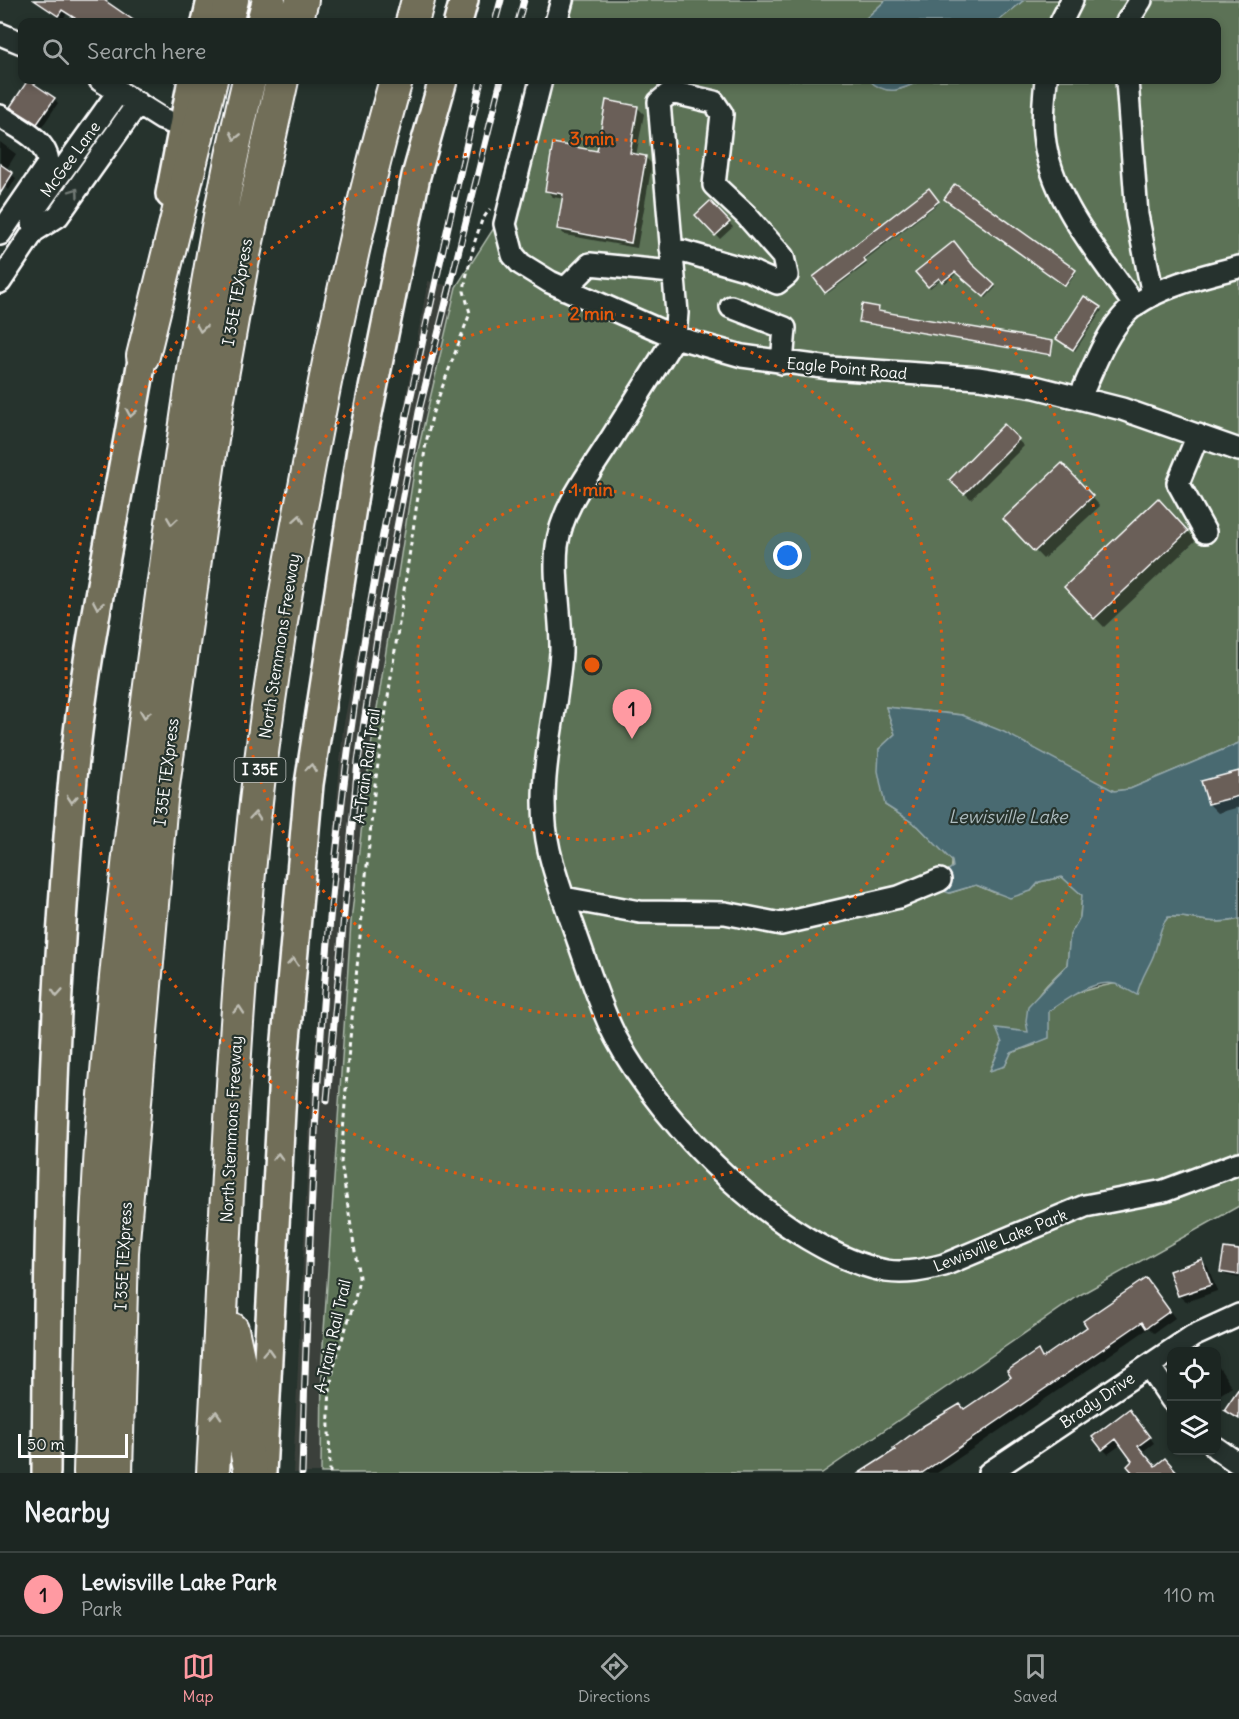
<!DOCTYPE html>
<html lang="en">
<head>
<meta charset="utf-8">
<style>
  body { margin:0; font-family:Delius,sans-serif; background:#252e2a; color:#f1f3f6 }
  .controls { position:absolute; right:18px; bottom:18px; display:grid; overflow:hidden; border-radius:12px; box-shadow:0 3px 9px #0003 }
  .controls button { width:54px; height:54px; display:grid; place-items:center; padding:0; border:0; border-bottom:2px solid #3a4340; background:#1c2622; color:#f1f3f6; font:30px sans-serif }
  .scale { position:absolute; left:18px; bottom:15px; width:110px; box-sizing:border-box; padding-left:6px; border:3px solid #fff; border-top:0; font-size:16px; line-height:21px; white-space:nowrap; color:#fff; -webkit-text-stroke:4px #26332d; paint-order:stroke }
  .you { position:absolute; left:788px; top:556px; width:21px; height:21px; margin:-15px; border:4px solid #fff; border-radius:50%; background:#1a73e8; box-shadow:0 0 0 9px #1a73e833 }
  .badge { display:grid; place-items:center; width:39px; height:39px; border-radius:50%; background:#ff9aa2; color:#111; font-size:20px; font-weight:700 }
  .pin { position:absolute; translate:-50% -50px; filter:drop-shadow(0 2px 3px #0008) }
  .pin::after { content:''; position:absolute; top:32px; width:21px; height:18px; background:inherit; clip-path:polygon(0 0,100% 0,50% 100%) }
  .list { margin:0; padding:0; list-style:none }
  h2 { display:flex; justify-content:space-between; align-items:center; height:78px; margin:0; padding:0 24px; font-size:26px }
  h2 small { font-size:20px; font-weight:400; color:#a0a5a5 }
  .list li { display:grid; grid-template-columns:39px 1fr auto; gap:18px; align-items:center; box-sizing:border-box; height:84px; padding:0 24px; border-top:2px solid #3a4340 }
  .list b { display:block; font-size:22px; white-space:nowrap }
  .list p { margin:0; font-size:20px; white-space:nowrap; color:#a0a5a5 }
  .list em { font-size:20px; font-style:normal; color:#a0a5a5 }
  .icon { flex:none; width:33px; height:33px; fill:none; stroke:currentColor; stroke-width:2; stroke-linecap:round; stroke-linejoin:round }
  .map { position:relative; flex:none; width:1239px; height:1473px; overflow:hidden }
  .search { position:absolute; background:#1c2622; box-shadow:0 3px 9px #0003; left:18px; right:18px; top:18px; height:66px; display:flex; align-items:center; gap:15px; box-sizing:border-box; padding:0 21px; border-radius:12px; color:#a0a5a5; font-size:22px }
  .sheet { height:162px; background:#1c2622 }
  nav { display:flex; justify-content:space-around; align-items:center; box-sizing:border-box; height:84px; border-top:2px solid #3a4340; background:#1c2622; font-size:16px; color:#a0a5a5 }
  nav a { display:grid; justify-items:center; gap:3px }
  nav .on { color:#ff9aa2 }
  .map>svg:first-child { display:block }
</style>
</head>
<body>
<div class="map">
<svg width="1239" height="1473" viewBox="0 0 1239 1473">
  <rect width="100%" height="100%" fill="#26332d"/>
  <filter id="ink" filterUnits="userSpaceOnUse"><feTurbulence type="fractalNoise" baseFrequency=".0167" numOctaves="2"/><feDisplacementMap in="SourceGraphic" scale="12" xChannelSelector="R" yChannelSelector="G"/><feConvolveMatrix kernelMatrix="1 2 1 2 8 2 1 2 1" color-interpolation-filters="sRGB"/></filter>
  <g filter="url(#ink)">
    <path fill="#3a403a" d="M428,281L456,287L416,459L370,753L351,922L336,1135L322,1361L321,1473H293L310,1111L343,728Z"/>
    <path fill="#5b7257" stroke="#adb8ab" stroke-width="1.5" d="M575,0H886L862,22H569Z
      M1024,0H1239V743L1130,789L1114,791L962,715L886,707L895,734L879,749L885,805L918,826L952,861L950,893L976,885L995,893L1031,891L1039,882L1062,877L1082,895L1080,917L1070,935L1067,965C1049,982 1022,1005 1029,1032L1002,1043L990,1070L1005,1066L1011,1053L1035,1045C1039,1035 1043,1019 1049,1011C1067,989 1114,984 1140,979L1152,958L1162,925L1168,917C1193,915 1213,927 1239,919V1206L1080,1295L822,1473H321L322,1361L351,922L370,753L416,459L456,287L521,186L552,80H869C887,97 902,90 921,80H1216V22H997Z"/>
    <path fill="#4a6a71" stroke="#92a6aa" stroke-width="1.5" d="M886,0H1024L997,22H862Z
      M869,80H921C902,90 887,97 869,80Z
      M886,707L962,715L1004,732L1114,791L1130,789L1239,743V919C1213,927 1193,915 1168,917C1158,929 1159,944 1152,959C1146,972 1140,980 1137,995C1130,992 1123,986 1115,984C1093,979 1067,999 1049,1011V1038L1011,1053L1005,1066L990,1071L1002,1043L996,1028L1028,1032L1026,1021L1028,1006L1067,965L1070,935L1080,917L1082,895L1062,877L1039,882L1031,891L1010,898L976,885L949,893L941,890L942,874L953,867L952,861L918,826L885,805L878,771L879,749L895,734Z"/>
    <path fill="#0007" d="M35,0H101L134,22H82L67,13L63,19Z
      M54,99L58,103L42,127L12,107Z
      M637,107L644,114L636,156L646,158L652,164L637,248L565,235L559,229L564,199L553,197L546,190L598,153Z
      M0,142L16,154L6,170L16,178L9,190L0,184Z
      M929,190L939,203L865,260L867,264L828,293L815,277Z
      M947,201L1075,271L1076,273L1067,286Z
      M710,204L733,227L720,239L698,215Z
      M973,266L996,287L986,298L958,272L945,283L941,279L930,288L918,272Z
      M1084,298L1102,310L1075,351L1060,341Z
      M878,308L879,313L1053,342L1052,356L860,322Z
      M1004,427L1024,446L971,499L951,480Z
      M1071,474L1100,506L1043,559L1005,519Z
      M1167,509L1196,540L1104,627L1066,587Z
      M1239,772V807L1218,813L1209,804Z
      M1239,1252V1278L1226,1275L1222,1271Z
      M1202,1261L1208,1267L1217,1291L1186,1302L1179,1296L1171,1272Z
      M1146,1280L1175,1318L1154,1333L1149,1328L937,1473H860L1014,1377L1037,1352L1044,1359L1089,1327Z
      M1216,1363L1232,1387L1216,1397Z
      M1135,1417L1154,1443L1142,1452L1155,1468L1177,1473H1135L1134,1462L1122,1444L1108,1454L1103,1449Z"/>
    <path fill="#6a5e59" stroke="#fff" stroke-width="1.5" d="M34,0H104L136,22H81L62,10L58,16Z
      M28,80L55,98L37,124L10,107Z
      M606,100L638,106L630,153L646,156L631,243L557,229L563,194L545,191L553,143L597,151Z
      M0,164L13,173L0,194Z
      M955,184L1076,270L1065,286L944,199Z
      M929,188L939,201L864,258L866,262L825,293L813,277Z
      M710,201L730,222L715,236L695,215Z
      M954,241L972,264L995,285L984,297L955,272L942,282L939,278L928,287L915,272Z
      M1084,296L1101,307L1073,350L1056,339Z
      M862,304L879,307L878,311L1053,341L1051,355L859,322Z
      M1004,424L1019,439L964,494L949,480Z
      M1062,463L1093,496L1034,552L1003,519Z
      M1158,498L1188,531L1094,619L1064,587Z
      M1239,771V796L1208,804L1201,781Z
      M1224,1248L1239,1250V1275L1220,1272Z
      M1202,1259L1211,1285L1178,1296L1169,1271Z
      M1146,1278L1170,1311L1146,1328L1142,1322L922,1473H859L895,1450L893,1448L923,1426L960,1404L964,1409L1011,1377L1007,1371L1038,1350L1042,1358L1087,1327L1083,1321Z
      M1239,1388V1419L1224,1410Z
      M1129,1409L1150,1437L1138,1446L1155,1466L1165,1458L1178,1473H1133L1127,1466L1132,1461L1116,1439L1102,1450L1092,1437Z"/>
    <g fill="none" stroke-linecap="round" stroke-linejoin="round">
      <defs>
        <path id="minor" d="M556,22L562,0
          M1061,22L1072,0
          M1127,22L1141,0
          M0,34L22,43
          M100,80L162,119L181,126
          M541,80L505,224L513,255L521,264L550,282L675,337L742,356L830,368L979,378L1035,387L1122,409L1239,450
          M1046,80C1044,98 1042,117 1044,135C1050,199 1100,255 1135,306
          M1127,80L1137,215L1153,295
          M0,116C18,128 48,140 48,164L0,234
          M34,231L32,213L119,91
          M671,248L748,270L777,283L787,275L783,257L746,215L714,185L722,114L714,102L671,92L659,102L677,313L675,337C653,372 631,407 609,442C589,474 562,507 557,546C553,579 562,618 561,652C557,718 534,783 549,850C556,881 568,910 578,940C590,973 600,1007 616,1038C663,1127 785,1251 886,1271C906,1274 925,1270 944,1265L1085,1206L1164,1191L1239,1163
          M0,282L34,231L58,216L138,103
          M565,289L590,264L672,272
          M731,307L785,328L782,363
          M1080,397C1093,369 1105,334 1127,312C1152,288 1206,275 1239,267
          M1198,435L1178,483L1205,532
          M564,898L640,912L725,913L781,924L899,897L940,880
          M1149,1366L1172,1400
          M1216,1448L1239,1464
          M989,1473L1193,1336L1239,1315"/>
        <path id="major" d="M206,22L211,0
          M458,22L464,0
          M170,194L192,80
          M46,1473C48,1241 52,1009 73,778C87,629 123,483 146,335
          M262,1473L283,1073L309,784L362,443L416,176L443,80"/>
        <path id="highway" d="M226,22L232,0
          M263,22L269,0
          M296,22L302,0
          M412,22L418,0
          M143,356L211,80
          M232,1329L244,1385L246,1450L251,1473
          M90,1473C93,1355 94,1238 103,1120C118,932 141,746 167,559C189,399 211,238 249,80
          M116,1473L122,1252L161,800L217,404L241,269L282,80
          M213,1473C225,1249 232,1025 256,802C268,696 285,591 305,487C330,350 358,214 396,80"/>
      </defs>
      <use href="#minor" stroke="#fff" stroke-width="26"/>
      <use href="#major" stroke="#fff" stroke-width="32"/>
      <use href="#highway" stroke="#fff" stroke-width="36"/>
      <path stroke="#fff" stroke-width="3" stroke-dasharray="4.5 4.5" stroke-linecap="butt" d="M330,1473C330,1439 326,1405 333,1371C340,1339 355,1310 359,1277L341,1163L348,1059L375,784L426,443L433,412L470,313L464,291L466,278L474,244L482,220L490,209"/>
      <use href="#minor" stroke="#26332d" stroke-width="21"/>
      <use href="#major" stroke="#716e59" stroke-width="27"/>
      <use href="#highway" stroke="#716e59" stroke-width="32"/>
      <defs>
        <path id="rail" d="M495,22L501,0
          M518,22L524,0
          M327,1100L358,761L382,606L420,407L501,80
          M302,1473C309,1235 317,996 347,760C376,530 431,305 481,80"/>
      </defs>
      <use href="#rail" stroke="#fff" stroke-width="7"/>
      <use href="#rail" stroke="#26332d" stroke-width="4.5" stroke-dasharray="14" stroke-linecap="butt"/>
    </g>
    <defs><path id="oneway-chevron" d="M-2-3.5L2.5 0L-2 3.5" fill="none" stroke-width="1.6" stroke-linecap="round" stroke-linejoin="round" transform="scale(1.5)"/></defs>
    <g stroke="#bfbeb4">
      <use href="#oneway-chevron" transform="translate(235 136) rotate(103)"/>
      <use href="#oneway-chevron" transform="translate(201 328) rotate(99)"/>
      <use href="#oneway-chevron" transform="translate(131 413) rotate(100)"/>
      <use href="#oneway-chevron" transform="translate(299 519) rotate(-80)"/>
      <use href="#oneway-chevron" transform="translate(172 521) rotate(98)"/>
      <use href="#oneway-chevron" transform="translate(98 605) rotate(100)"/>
      <use href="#oneway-chevron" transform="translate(145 714) rotate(98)"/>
      <use href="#oneway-chevron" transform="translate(311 768) rotate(-82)"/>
      <use href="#oneway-chevron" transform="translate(72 799) rotate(94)"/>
      <use href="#oneway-chevron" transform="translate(255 816) rotate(-85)"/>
      <use href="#oneway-chevron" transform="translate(293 962) rotate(-85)"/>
      <use href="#oneway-chevron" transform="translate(57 993) rotate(94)"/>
      <use href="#oneway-chevron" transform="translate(239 1010) rotate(-85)"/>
      <use href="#oneway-chevron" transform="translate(278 1157) rotate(-87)"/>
      <use href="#oneway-chevron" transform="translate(268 1352) rotate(-87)"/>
      <use href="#oneway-chevron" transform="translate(216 1415) rotate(-87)"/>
    </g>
    <use stroke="#727a76" href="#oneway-chevron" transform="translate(75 192) rotate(-54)"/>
  </g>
  <g fill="none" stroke="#e8590c" stroke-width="3" stroke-dasharray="3 6">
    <circle cx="592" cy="665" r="175"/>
    <circle cx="592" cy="665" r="351"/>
    <circle cx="592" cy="665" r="526"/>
  </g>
  <g text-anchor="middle" stroke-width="4.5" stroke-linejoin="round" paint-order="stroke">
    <rect fill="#26332d" stroke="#bec2c0" stroke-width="1.5" x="234.5" y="758" width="51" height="24" rx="4.5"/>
    <g font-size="15" font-weight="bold" fill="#fff">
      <text x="260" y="775">I 35E</text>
    </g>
    <g font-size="16" fill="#fff" stroke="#26332d">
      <text transform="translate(70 159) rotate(-54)" y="6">McGee Lane</text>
      <text transform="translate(237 292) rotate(-80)" y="6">I 35E TEXpress</text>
      <text transform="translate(847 368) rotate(5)" y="6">Eagle Point Road</text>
      <text transform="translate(279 646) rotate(-81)" y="6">North Stemmons Freeway</text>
      <text transform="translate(366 766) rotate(-82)" y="6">A-Train Rail Trail</text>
      <text transform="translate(166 772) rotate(-83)" y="6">I 35E TEXpress</text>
      <text transform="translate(231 1129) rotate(-87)" y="6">North Stemmons Freeway</text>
      <text transform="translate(1000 1240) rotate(-22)" y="6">Lewisville Lake Park</text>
      <text transform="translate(123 1256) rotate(-87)" y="6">I 35E TEXpress</text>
      <text transform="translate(332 1336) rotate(-77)" y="6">A-Train Rail Trail</text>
      <text transform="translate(1097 1400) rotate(-34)" y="6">Brady Drive</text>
    </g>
    <g font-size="18" font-style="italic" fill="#aebcbf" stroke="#26332d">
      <text x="1008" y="823">Lewisville Lake</text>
    </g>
  </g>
  <circle cx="592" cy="665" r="9" fill="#e8590c" stroke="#26332d" stroke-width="3"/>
  <g font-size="18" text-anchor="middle" font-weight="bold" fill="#e8590c" stroke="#26332d" stroke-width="4.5" stroke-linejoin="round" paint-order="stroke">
    <text x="592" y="145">3 min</text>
    <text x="592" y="320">2 min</text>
    <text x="592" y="496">1 min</text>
  </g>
</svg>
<div class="controls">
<button><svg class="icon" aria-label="locate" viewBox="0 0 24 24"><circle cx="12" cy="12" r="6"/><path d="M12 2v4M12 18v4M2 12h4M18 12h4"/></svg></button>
<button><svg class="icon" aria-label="layers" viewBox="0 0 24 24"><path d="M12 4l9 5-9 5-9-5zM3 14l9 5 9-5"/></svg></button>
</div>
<div class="scale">50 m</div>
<div class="you"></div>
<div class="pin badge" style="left:632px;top:739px">1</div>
<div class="search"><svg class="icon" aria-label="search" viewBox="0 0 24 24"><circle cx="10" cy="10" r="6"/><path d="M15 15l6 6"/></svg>Search here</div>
</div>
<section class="sheet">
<h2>Nearby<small></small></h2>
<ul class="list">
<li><span class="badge">1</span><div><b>Lewisville Lake Park</b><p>Park</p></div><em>110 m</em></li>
</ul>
</section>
<nav>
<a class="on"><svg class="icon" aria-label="map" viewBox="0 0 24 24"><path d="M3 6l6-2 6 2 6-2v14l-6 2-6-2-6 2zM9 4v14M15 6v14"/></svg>Map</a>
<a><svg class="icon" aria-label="directions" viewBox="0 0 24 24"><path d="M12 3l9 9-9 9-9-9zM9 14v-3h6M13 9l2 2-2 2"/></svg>Directions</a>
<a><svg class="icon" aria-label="saved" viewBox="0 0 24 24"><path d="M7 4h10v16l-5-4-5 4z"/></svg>Saved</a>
</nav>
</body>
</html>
